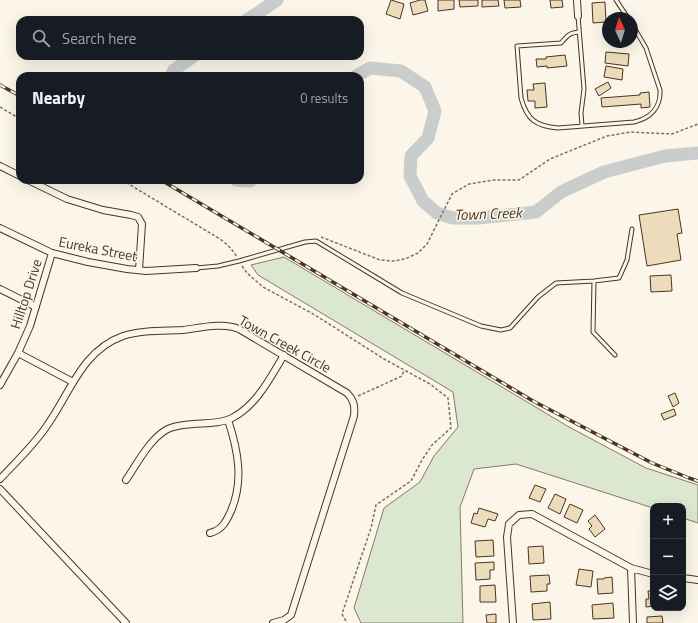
<!DOCTYPE html>
<html lang="en">
<head>
<meta charset="utf-8">
<style>
  body { margin:0; font-family:"Titillium Web",sans-serif; background:#242831; color:#f1f3f6 }
  .controls { position:absolute; right:12px; bottom:12px; display:grid; overflow:hidden; border-radius:8px; box-shadow:0 4px 16px #0002 }
  .controls button { width:36px; height:36px; display:grid; place-items:center; padding:0; border:0; border-bottom:1px solid #363941; background:#171b24; color:#f1f3f6; font:20px sans-serif }
  .compass { position:absolute; left:602px; top:12px; width:36px; height:36px; border-radius:50%; background:#171b24; box-shadow:0 4px 16px #0002; rotate:356deg }
  .list { margin:0; padding:0; list-style:none }
  h2 { display:flex; justify-content:space-between; align-items:center; height:52px; margin:0; padding:0 16px; font-size:17px }
  h2 small { font-size:13px; font-weight:400; color:#9ea1a6 }
  .icon { flex:none; width:22px; height:22px; fill:none; stroke:currentColor; stroke-width:2; stroke-linecap:round; stroke-linejoin:round }
  .map { position:relative; flex:none; width:698px; height:623px; overflow:hidden }
  .search { position:absolute; background:#171b24; box-shadow:0 4px 16px #0002; left:16px; top:16px; width:348px; height:44px; display:flex; align-items:center; gap:10px; box-sizing:border-box; padding:0 14px; border-radius:12px; color:#9ea1a6; font-size:15px }
  .panel { position:absolute; background:#171b24; box-shadow:0 4px 16px #0002; left:16px; top:72px; width:348px; height:112px; border-radius:12px }
  .map>svg:first-child { display:block }
</style>
</head>
<body>
<div class="map">
<svg width="698" height="623" viewBox="0 0 698 623">
  <rect width="100%" height="100%" fill="#fbf6e9"/>
  <path fill="#dce7d0" stroke="#887966" d="M284,257L569,427L646,468L698,485V523L683,518V506H653V508L516,464L474,469L460,507L463,623H361L354,608L384,508L420,482L434,456L458,427L453,392L258,275L251,265Z"/>
  <g fill="none" stroke-linecap="round" stroke-linejoin="round">
    <path stroke="#c9cecd" stroke-width="13" d="M247,20L277,0
      M171,76L174,70L194,56
      M356,76L370,68L401,71L425,87L435,111L428,138L411,156L410,176L423,201L437,213L453,218H479L536,212L561,192L604,172L665,156L698,153
      M236,180L250,181L251,180"/>
  </g>
  <path fill="#ecdcbc" stroke="#4a3520" d="M391,0L404,4L400,19L386,14Z
    M420,0H425L428,11L413,15L410,3Z
    M438,0H454V9L438,11Z
    M459,0H478V6L460,7Z
    M482,0H498L499,6L482,7Z
    M504,0H520L521,7L505,8Z
    M550,0H562L563,7L551,8Z
    M605,2L606,22L593,23L592,3Z
    M606,52L629,54L628,66L605,63Z
    M565,55L567,66L547,68V66L537,67L536,59H546V57Z
    M606,66L623,69L622,80L604,77Z
    M608,82L611,88L599,96L595,89Z
    M545,83L547,107L535,108V101H528L527,90H534L533,84Z
    M649,92L650,107L641,108V104L602,107L601,98L640,95V93Z
    M678,209L682,233L677,234L681,260L647,266L639,215Z
    M671,275L672,291L651,292L650,276Z
    M675,393L679,403L673,407L668,396Z
    M674,409L676,415L664,420L661,414Z
    M535,485L546,489L540,502L529,498Z
    M555,494L566,499L560,514L548,508Z
    M570,504L583,510L577,523L564,517Z
    M479,508L498,514L495,521L488,519L485,527L471,523L474,513L477,514Z
    M595,515L605,529L595,537L589,529L592,526L588,521Z
    M493,540L494,556L476,557L475,541Z
    M543,546L544,563L529,564L528,547Z
    M494,562V570H490V579L476,580L475,563Z
    M579,569L593,571L591,587L576,585Z
    M549,575L550,584H547V591L531,592L530,576Z
    M612,577L613,593L598,594L597,579H604V578Z
    M495,585L496,602H480V586Z
    M648,591H653V606L646,607V599H649Z
    M550,602L551,619L533,620L532,604Z
    M613,603L614,618L593,619L592,605Z
    M496,614V623H487L486,615Z
    M662,616L663,623H647V617Z"/>
  <g fill="none" stroke-linecap="round" stroke-linejoin="round">
    <defs>
      <path id="service" d="M616,0L628,18
        M578,16L584,89L581,113L582,126
        M579,32C569,33 568,35 561,43L517,46L521,98C527,120 536,126 558,128L634,122C651,118 661,107 660,90L646,48L632,24
        M196,268L218,266L239,261L305,242L316,241L402,293L481,326L501,330L510,328L538,297L556,283L594,281L619,278L627,260L632,229
        M594,281L593,332L615,355"/>
      <path id="minor" d="M577,0L578,16
        M0,166L20,176
        M28,180L67,199L103,210L131,215L138,217L142,224L139,270
        M0,228L52,253L88,262L127,269L146,271L196,268
        M0,289L36,307
        M18,353L73,382
        M0,385L18,353L30,326L52,253
        M0,479C16,462 33,446 46,427C70,394 81,351 123,336C142,330 162,331 183,330C199,328 224,322 239,329L347,393C354,400 355,406 354,416L291,615L284,620L273,623
        M126,480C137,464 149,440 166,430C174,425 184,425 193,424C205,423 220,424 232,418C257,405 270,378 284,355
        M0,489L126,623
        M210,533C222,530 226,522 231,511C244,481 238,450 228,420
        M631,568L633,623
        M683,578L698,580
        M513,623L507,537L509,524L519,515L532,514L631,568L653,574"/>
    </defs>
    <use href="#service" stroke="#4a3520" stroke-width="5"/>
    <use href="#minor" stroke="#4a3520" stroke-width="8"/>
    <path stroke="#7f6f5c" stroke-width="1.5" stroke-dasharray="3 2" stroke-linecap="butt" d="M0,107L20,119
      M122,180L220,239C227,244 233,250 237,257
      M321,237L380,260L393,261L405,259L418,253L427,244L452,194L469,184L494,180H519L550,159L607,136L631,132L672,134L698,124
      M242,266L247,273L263,287L315,315L384,359L430,384L448,398L451,428L432,445L422,460L411,481L376,505L371,528L342,614L347,623
      M358,396L402,376L404,370"/>
    <use href="#service" stroke="#fbf6e9" stroke-width="3"/>
    <use href="#minor" stroke="#fbf6e9" stroke-width="6"/>
    <defs>
      <path id="rail" d="M0,85L20,96
        M161,180L533,401L652,463L689,478L698,481"/>
    </defs>
    <use href="#rail" stroke="#4a3520" stroke-width="3.5"/>
    <use href="#rail" stroke="#fbf6e9" stroke-width="2" stroke-dasharray="6" stroke-linecap="butt"/>
  </g>
  <g text-anchor="middle" stroke-width="3" stroke-linejoin="round" paint-order="stroke">
    <g font-size="14" fill="#4a3520" stroke="#fbf6e9">
      <text transform="translate(98 249) rotate(11)" y="5">Eureka Street</text>
      <text transform="translate(26 294) rotate(-72)" y="5">Hilltop Drive</text>
      <text transform="translate(285 344) rotate(29)" y="5">Town Creek Circle</text>
    </g>
    <g font-size="15" font-style="italic" fill="#4a3520" stroke="#fbf6e9">
      <text transform="translate(488 214) rotate(-2)" y="5">Town Creek</text>
    </g>
  </g>
</svg>
<div class="controls">
<button>+</button>
<button>−</button>
<button><svg class="icon" aria-label="layers" viewBox="0 0 24 24"><path d="M12 4l9 5-9 5-9-5zM3 14l9 5 9-5"/></svg></button>
</div>
<svg class="compass" viewBox="-18 -18 36 36"><path d="M0-13l5 13h-10z" fill="#e53935"/><path d="M0 13l5-13h-10z" fill="#9ea1a6"/></svg>
<div class="search"><svg class="icon" aria-label="search" viewBox="0 0 24 24"><circle cx="10" cy="10" r="6"/><path d="M15 15l6 6"/></svg>Search here</div>
<section class="panel">
<h2>Nearby<small>0 results</small></h2>
<ul class="list">
</ul>
</section>
</div>
</body>
</html>
